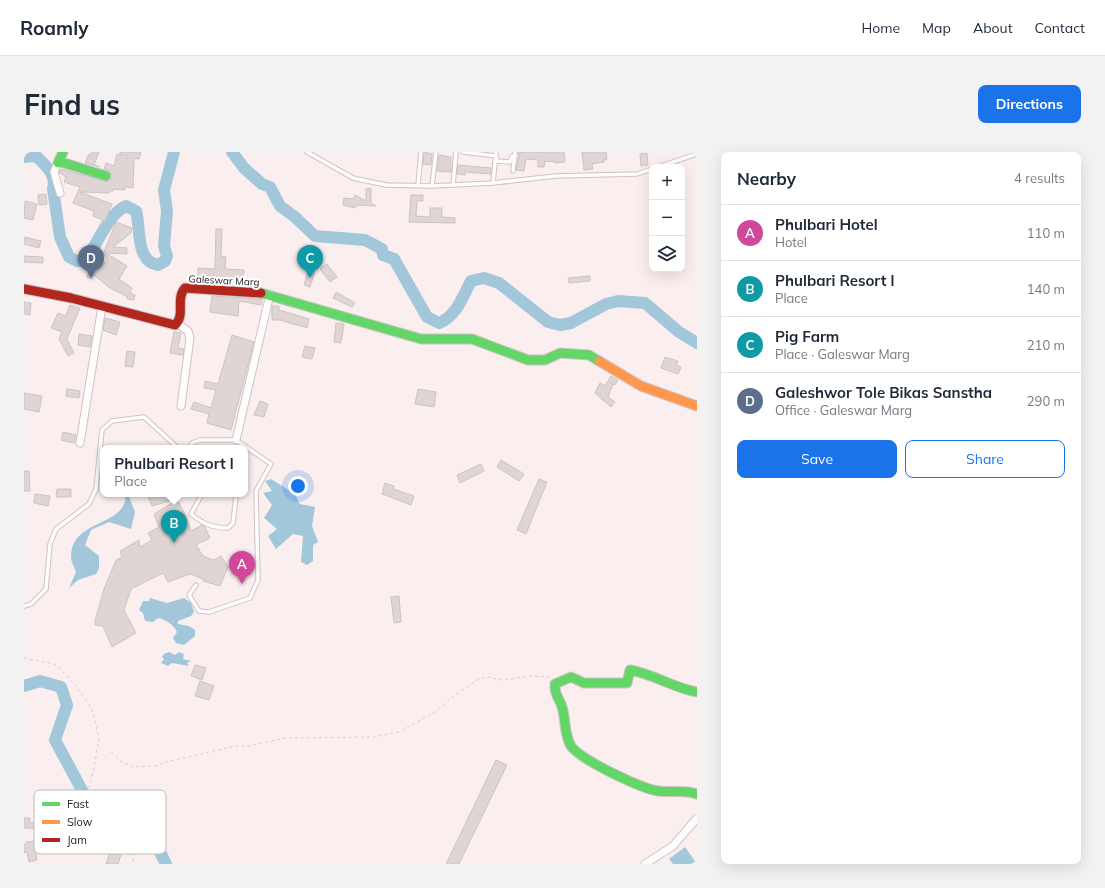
<!DOCTYPE html>
<html lang="en">
<head>
<meta charset="utf-8">
<style>
  body { margin:0; font-family:Mulish,sans-serif; background:#f2f2f3; color:#1f2937 }
  .controls { position:absolute; right:12px; top:12px; display:grid; overflow:hidden; border-radius:8px; box-shadow:0 4px 16px #0002 }
  .controls button { width:36px; height:36px; display:grid; place-items:center; padding:0; border:0; border-bottom:1px solid #e0e1e3; background:#fff; color:#1f2937; font:20px sans-serif }
  .you { position:absolute; left:274px; top:334px; width:14px; height:14px; margin:-10px; border:3px solid #fff; border-radius:50%; background:#1a73e8; box-shadow:0 0 0 6px #1a73e833 }
  .badge { display:grid; place-items:center; width:26px; height:26px; border-radius:50%; background:#1a73e8; color:#fff; font-size:13px; font-weight:700 }
  .pin { position:absolute; translate:-50% -33px; filter:drop-shadow(0 1px 2px #0008) }
  .pin::after { content:''; position:absolute; top:21px; width:14px; height:12px; background:inherit; clip-path:polygon(0 0,100% 0,50% 100%) }
  .popup { position:absolute; left:76px; top:293px; width:148px; height:52px; box-sizing:border-box; display:grid; place-content:center; border-radius:8px; background:#fff; filter:drop-shadow(0 1px 3px #0005); font-size:13px; white-space:nowrap; color:#747a83 }
  .popup b { font-size:15px; color:#1f2937 }
  .popup::after { content:''; position:absolute; left:50%; top:100%; margin-left:-8px; border:8px solid transparent; border-top-color:#fff }
  .list { margin:0; padding:0; list-style:none }
  h2 { display:flex; justify-content:space-between; align-items:center; height:52px; margin:0; padding:0 16px; font-size:17px }
  h2 small { font-size:13px; font-weight:400; color:#747a83 }
  .list li { display:grid; grid-template-columns:26px 1fr auto; gap:12px; align-items:center; box-sizing:border-box; height:56px; padding:0 16px; border-top:1px solid #e0e1e3 }
  .list b { display:block; font-size:15px; white-space:nowrap }
  .list p { margin:0; font-size:13px; white-space:nowrap; color:#747a83 }
  .list em { font-size:13px; font-style:normal; color:#747a83 }
  .actions { display:flex; gap:8px; padding:12px 16px }
  .actions a { flex:1; padding:9px 0; border:1px solid #1a73e8; border-radius:8px; text-align:center; font-size:14px; color:#1a73e8 }
  .actions .main { background:#1a73e8; color:#fff }
  .icon { flex:none; width:22px; height:22px; fill:none; stroke:currentColor; stroke-width:2; stroke-linecap:round; stroke-linejoin:round }
  .map { position:relative; flex:none; width:673px; height:712px; overflow:hidden; border-radius:8px }
  header { display:flex; align-items:center; gap:24px; box-sizing:border-box; height:56px; padding:0 20px; background:#fff; border-bottom:1px solid #e0e1e3 }
  header strong { font-size:19px }
  nav { display:flex; gap:22px; margin-inline-start:auto; font-size:14px }
  .intro { display:flex; align-items:center; justify-content:space-between; box-sizing:border-box; height:96px; padding:0 24px }
  h1 { margin:0; font-size:28px }
  .button { padding:10px 18px; border-radius:8px; background:#1a73e8; color:#fff; font-size:14px; font-weight:700 }
  main { display:flex; gap:24px; padding:0 24px }
  aside { flex:1; background:#fff; border-radius:8px; box-shadow:0 4px 16px #0002 }
  .map>svg:first-child { display:block }
</style>
</head>
<body>
<header>
<strong>Roamly</strong>
<nav><a>Home</a><a>Map</a><a>About</a><a>Contact</a></nav>
</header>
<div class="intro"><h1>Find us</h1><a class="button">Directions</a></div>
<main>
<div class="map">
<svg width="673" height="712" viewBox="0 0 673 712">
  <rect width="100%" height="100%" fill="#faeeee"/>
  <path fill="#a2c7db" d="M247,327L271,342L276,352L291,355L288,374L294,390L289,393V409L283,413L277,410L279,384L269,382L252,397L244,384L253,377L240,366L248,353L239,341L248,339L241,329Z
    M102,342H104L111,360L107,377L85,370L67,378L61,393L75,404V416L72,422L54,428L45,436L52,420C51,416 47,410 47,405C47,366 102,376 102,342Z
    M126,446L143,451L160,446L167,451L170,460L167,464L154,469V472L165,474L171,478V484L160,493L152,491L149,486L153,480C150,473 141,467 134,466L129,470L121,469L119,461L115,458L119,449H125Z
    M145,500L151,503L155,500L160,502L159,507L167,509L163,511L165,514L148,511L144,514L137,511L140,507L138,505L140,502Z
    M661,695L673,712H649L645,707Z"/>
  <g fill="none" stroke-linecap="round" stroke-linejoin="round">
    <path stroke="#a2c7db" stroke-width="12" d="M208,0L220,16L238,32L246,35L256,54L271,65L291,84L341,88L358,97L359,103L370,107L403,165L415,171C432,165 439,144 447,129L460,126L475,131L524,170L536,173L547,171L582,152L594,149L621,151L655,180L673,191
      M0,5L12,4C21,13 33,22 29,37L36,85L45,105L53,109H61C73,93 84,62 102,54L112,59C117,76 111,109 134,113L141,109L143,104L140,94L143,59L140,38L150,0
      M0,534L16,529L37,535L43,553L31,588L60,642L92,662L115,672L133,694L142,712"/>
  </g>
  <path fill="#dfd5d5" stroke="#ccc3c3" d="M68,0H75L70,13L76,15L61,11L65,2L67,3Z
    M96,0H117L115,7L110,6L109,36L101,35V38L89,37V39H85V41L56,40L88,52L81,69L69,64L70,59L49,51L56,35L40,30L42,25L35,20L37,17L84,30L88,26V23L86,19L80,17L82,11L90,14L93,2L103,6L104,4L96,2Z
    M400,0L408,2L407,13L399,12Z
    M494,0H540L541,10L531,11V10L521,9L520,15H514V8L502,7L500,19L492,18L495,4Z
    M558,0H582L583,7L580,8V10L568,12L569,17L560,18Z
    M623,1L624,13L617,14L616,2Z
    M415,3L427,5V20L413,19Z
    M434,13L467,16V22L441,20V23L433,22Z
    M347,36V51L352,54L333,53L331,56L319,53L320,46L329,47L331,43L342,49V37Z
    M22,42L23,52L15,53L14,43Z
    M387,43H399V49H393L392,64L406,65V56H418V65L431,66V71L385,70Z
    M1,49L13,52L9,68L0,66Z
    M92,70L108,76L107,81L89,95L103,96V102L82,101L103,114L95,127L108,136L106,141L111,143L110,148L103,147L104,145L86,136L70,123L68,127L63,125L66,118L63,115L69,109L75,116L84,108L80,102L78,104V99L80,100Z
    M192,77H198L197,104L202,105L201,117L220,118L219,129H174V116L191,117Z
    M1,85L17,89L15,96L0,92Z
    M0,104L19,105V111L0,110Z
    M303,112L313,125L306,130L296,117Z
    M285,117L291,119L286,135L280,133Z
    M566,124V129L545,131L544,126Z
    M312,140L331,151L328,155L309,146Z
    M188,144L238,147L237,153L215,149L214,164L186,160Z
    M0,150L7,151L6,163L0,162Z
    M46,153L56,156L43,187L50,201L44,204L35,187L38,180L27,176L34,161L42,164Z
    M248,154H255V158L285,167L283,176L256,168H248Z
    M81,166L96,170L92,183L79,178Z
    M312,171L320,172L317,191L310,190Z
    M150,180L157,181L154,196L160,197L159,203L146,201Z
    M55,182L68,184L66,195L54,193Z
    M208,183L230,190L207,278L183,271L185,262L167,257L170,250L187,256L192,238L180,236L181,229L194,232Z
    M281,194L291,196L288,207L278,205Z
    M103,199L111,200L109,215L101,214Z
    M641,205L654,209L652,213L657,215L654,222L637,216Z
    M587,224L594,228L591,233L589,232L584,245L591,250L587,255L571,241L576,231L581,234Z
    M43,237L56,239L55,246L42,244Z
    M394,237L412,240L410,255L391,252Z
    M0,241L18,244L15,260L0,257Z
    M236,249L244,252L240,265L230,263Z
    M39,280L52,283L50,291L37,288Z
    M477,308L500,322L495,329L473,315Z
    M457,312L460,319L436,331L433,323Z
    M0,319H5L6,339H0Z
    M515,327L523,330L502,382L493,378Z
    M361,331L370,334L369,337L390,344L387,353L358,342Z
    M33,337H47V345H32Z
    M11,342L26,344L24,354L10,351Z
    M123,342H149L152,347L128,354Z
    M153,348L161,362L167,379L178,373L181,375L186,386L172,393L179,404L189,408L197,404L204,415L196,434L179,429V427L166,422L144,430L139,421L107,437L100,458L112,481L88,495L79,474L71,473V469L80,437L92,408L98,405L96,399L115,388L116,395L128,388L124,381L135,375L130,362Z
    M375,444L377,470L370,471L367,445Z
    M171,513L182,516L178,528L167,524Z
    M176,529L190,534L185,548L171,544Z
    M472,608L483,613L435,712H422Z
    M0,666H6V671L17,670V677L0,676Z
    M11,687H20L21,695L11,696L13,708L5,710L3,700L0,701V693L2,692V690L11,689Z
    M86,700L97,703L94,712H82Z"/>
  <g fill="none" stroke-linecap="round" stroke-linejoin="round">
    <defs>
      <path id="lane" d="M283,0L329,26L362,33L408,34L469,31L532,24L613,22L628,17
        M439,0L472,4L473,9L486,10L488,4H492
        M634,15L673,2
        M489,19L491,0
        M469,31L472,0
        M429,33L432,0
        M394,34L397,0
        M408,34L412,0
        M166,296L168,291L176,288H212L247,312L232,339L234,428L226,446L185,460L175,459L165,443L172,433
        M178,342L167,362C179,372 189,376 204,376L209,371L212,344L210,342
        M0,454L7,452L22,437L26,392L32,377L65,352L72,337L78,278L88,269L120,265L154,296"/>
      <path id="street" d="M34,11L30,20L36,41
        M154,172L164,179L166,186L157,254
        M212,288L246,142
        M56,291L78,154
        M621,712L649,694L673,666"/>
      <path id="fast" d="M39,0L34,11L37,10L82,24
        M237,141L397,187H448L504,208H521L536,201L565,203L575,209
        M673,540C649,536 630,522 606,518L603,531H560L547,525L531,532V535C531,543 536,548 538,555C542,567 540,583 547,594C557,608 616,636 634,639C647,641 660,637 673,642"/>
      <path id="slow" d="M575,209L617,234L673,254"/>
      <path id="jam" d="M0,137L47,146L151,173C162,163 151,147 161,136L237,141"/>
    </defs>
    <use href="#lane" stroke="#cdc4c4" stroke-width="5.5"/>
    <use href="#street" stroke="#cdc4c4" stroke-width="9"/>
    <use href="#fast" stroke="#cdc4c4" stroke-width="11"/>
    <use href="#slow" stroke="#cdc4c4" stroke-width="11"/>
    <use href="#jam" stroke="#cdc4c4" stroke-width="11"/>
    <path stroke="#d5d1d1" stroke-width="1" stroke-dasharray="3 3" stroke-linecap="butt" d="M0,506L31,512L52,534L68,557L75,586L69,621L58,658L69,678L110,700L109,712
      M87,600L98,610L109,615L131,614L142,610L211,594H224L262,586L350,585L375,580L411,560L431,543L456,526L466,525L476,528L508,524L525,525"/>
    <use href="#lane" stroke="#fefcfc" stroke-width="3.5"/>
    <use href="#street" stroke="#fefcfc" stroke-width="7"/>
    <use href="#fast" stroke="#63d668" stroke-width="9"/>
    <use href="#slow" stroke="#ff974d" stroke-width="9"/>
    <use href="#jam" stroke="#b3261e" stroke-width="9"/>
  </g>
  <g text-anchor="middle" stroke-width="4" stroke-linejoin="round" paint-order="stroke">
    <g font-size="10" fill="#211a1a" stroke="#fff">
      <text transform="translate(200 128) rotate(3)" y="4">Galeswar Marg</text>
    </g>
  </g>
  <rect x="10" y="638" width="132" height="64" rx="6" fill="#fff" stroke="#bcbaba" stroke-width="1"/>
  <rect x="18" y="650" width="18" height="4" fill="#63d668"/>
  <rect x="18" y="668" width="18" height="4" fill="#ff974d"/>
  <rect x="18" y="686" width="18" height="4" fill="#b3261e"/>
  <g font-size="11" fill="#211a1a">
    <text x="43" y="656">Fast</text>
    <text x="43" y="674">Slow</text>
    <text x="43" y="692">Jam</text>
  </g>
</svg>
<div class="controls">
<button>+</button>
<button>−</button>
<button><svg class="icon" aria-label="layers" viewBox="0 0 24 24"><path d="M12 4l9 5-9 5-9-5zM3 14l9 5 9-5"/></svg></button>
</div>
<div class="you"></div>
<div class="pin badge" style="left:218px;top:432px;background:#d1479c">A</div>
<div class="pin badge" style="left:150px;top:391px;background:#0f9aa8">B</div>
<div class="popup"><b>Phulbari Resort l</b>Place</div>
<div class="pin badge" style="left:286px;top:126px;background:#0f9aa8">C</div>
<div class="pin badge" style="left:67px;top:126px;background:#5c6f8a">D</div>
</div>
<aside>
<h2>Nearby<small>4 results</small></h2>
<ul class="list">
<li><span class="badge" style="background:#d1479c">A</span><div><b>Phulbari Hotel</b><p>Hotel</p></div><em>110 m</em></li>
<li><span class="badge" style="background:#0f9aa8">B</span><div><b>Phulbari Resort l</b><p>Place</p></div><em>140 m</em></li>
<li><span class="badge" style="background:#0f9aa8">C</span><div><b>Pig Farm</b><p>Place · Galeswar Marg</p></div><em>210 m</em></li>
<li><span class="badge" style="background:#5c6f8a">D</span><div><b>Galeshwor Tole Bikas Sanstha</b><p>Office · Galeswar Marg</p></div><em>290 m</em></li>
</ul>
<div class="actions"><a class="main">Save</a><a>Share</a></div>
</aside>
</main>
</body>
</html>
